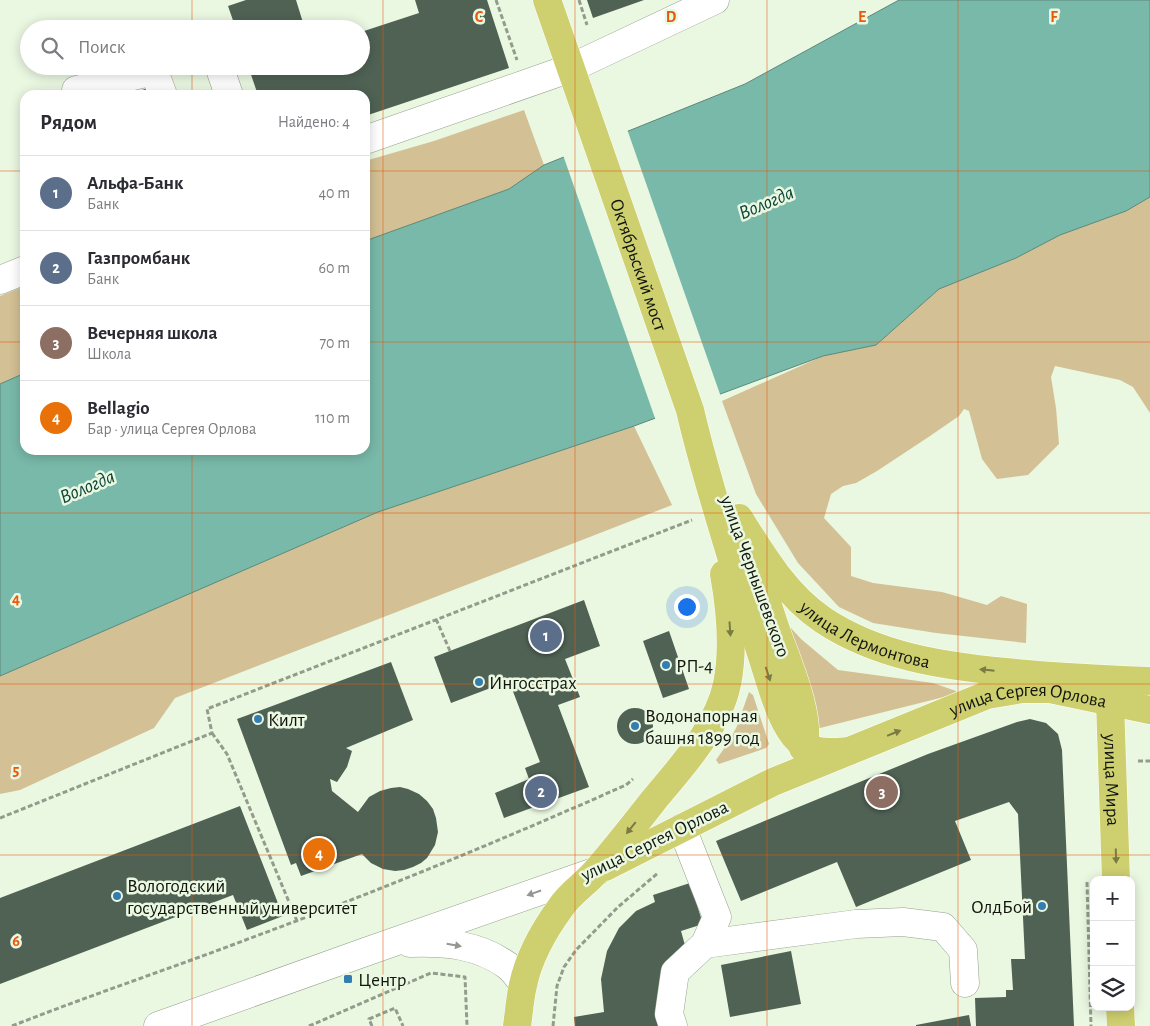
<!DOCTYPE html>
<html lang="ru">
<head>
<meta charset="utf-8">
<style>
  body { margin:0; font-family:"Alegreya Sans",sans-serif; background:#f7f7f7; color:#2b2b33 }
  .controls { position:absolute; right:15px; bottom:15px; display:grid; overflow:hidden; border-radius:10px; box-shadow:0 2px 12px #0003 }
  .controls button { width:45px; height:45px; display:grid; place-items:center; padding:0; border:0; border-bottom:1px solid #e1e1e2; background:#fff; color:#2b2b33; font:25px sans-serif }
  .you { position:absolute; left:686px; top:606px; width:18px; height:18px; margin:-12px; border:4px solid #fff; border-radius:50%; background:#1a73e8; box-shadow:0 0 0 8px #1a73e833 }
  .badge { display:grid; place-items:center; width:32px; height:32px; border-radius:50%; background:#0f766e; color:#fff; font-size:16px; font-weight:700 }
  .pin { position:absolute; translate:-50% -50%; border:2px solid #fff; box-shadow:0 1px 5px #0006 }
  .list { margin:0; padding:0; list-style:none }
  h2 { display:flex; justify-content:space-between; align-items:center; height:65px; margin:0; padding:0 20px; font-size:21px }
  h2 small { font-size:16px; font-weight:400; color:#7c7c81 }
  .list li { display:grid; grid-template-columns:32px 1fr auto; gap:15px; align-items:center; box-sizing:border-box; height:75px; padding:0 20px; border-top:1px solid #e1e1e2 }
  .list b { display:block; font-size:19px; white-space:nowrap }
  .list p { margin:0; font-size:16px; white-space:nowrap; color:#7c7c81 }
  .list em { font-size:16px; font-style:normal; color:#7c7c81 }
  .icon { flex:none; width:28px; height:28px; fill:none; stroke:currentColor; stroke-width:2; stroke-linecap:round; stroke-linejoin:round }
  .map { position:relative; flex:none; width:1150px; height:1026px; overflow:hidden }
  .search { position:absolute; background:#fff; box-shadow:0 2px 12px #0003; left:20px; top:20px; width:350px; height:55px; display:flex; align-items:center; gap:12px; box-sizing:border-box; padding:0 18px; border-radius:28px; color:#7c7c81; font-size:19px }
  .panel { position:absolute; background:#fff; box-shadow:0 2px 12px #0003; left:20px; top:90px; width:350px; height:365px; border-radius:15px }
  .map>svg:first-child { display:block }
</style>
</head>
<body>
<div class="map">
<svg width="1150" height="1026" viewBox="0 0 1150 1026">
  <rect width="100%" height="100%" fill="#eaf7e1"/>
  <path fill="#d3c094" d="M524,110L544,165L509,189L365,241V161L434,141Z
    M1150,197V413L1133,387L1120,380L1055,366L1051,377L1056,408L1059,444L1028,475L997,479L982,459L969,411L964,409L959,416L930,436L877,471L856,483L843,486L831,494L824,518L851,547V576L873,583L942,592L987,605L1001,596L1027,604L1026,643L936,633L873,623L839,607L798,563L756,494L722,401L823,356L876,345L939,289L1016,258L1060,235L1126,211Z
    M25,286V373L0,384V296Z
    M634,426L672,505L175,698L154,728L20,790L0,794V676L378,512Z
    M778,614L801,639L838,670L933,683L956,691V694L820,728H814Z
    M749,692L753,695L769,744L766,748L719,764L716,760L730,740L737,726Z"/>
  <path fill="#79b9a9" stroke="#5a887a" d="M899,0H1150V197L1126,211L1060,235L1016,258L939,289L876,345L823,356L634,426L378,512L0,676V384L25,373V450H365V241L509,189L544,165L745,84Z"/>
  <path fill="#eaf7e1" d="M627,129L721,397L656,421L563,155Z"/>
  <path fill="#4f6254" d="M246,0H296L305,29H236L228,6Z
    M415,0H487L509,68L365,116V95H258L248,66H361V32L419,13Z
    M587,0H644L593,18Z
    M153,86L156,95H129Z
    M584,600L600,646L565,659L580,697L558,705L589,787L504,818L495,793L529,779L525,768L540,762L509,681L451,703L434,657Z
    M669,631L689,689L663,698L643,641Z
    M391,662L413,720L346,748L352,751L347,767L337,782L330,779L332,791L358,812L369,797L380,791L391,788L400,787L408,789L419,794L427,801L433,809L436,818L438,832L435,845L427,858L421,863L413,867L404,870L395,871L383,869L371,863L362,854L301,876L296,863L291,865L237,719Z
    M617 726a18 18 0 1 1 36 0a18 18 0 1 1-36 0Z
    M1030,719L1046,723L1058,734L1062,750L1074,1026H976L975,998L1006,997V990H1013L1011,959H1025L1018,814L1009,802L955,821L971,860L856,907L837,862L741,901L716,841L928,754L1017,722Z
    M240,806L283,916L247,930L233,895L0,984V898Z
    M690,883L703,924L681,931L686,949L669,1026H575L574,1017L604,1012L601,979L607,951L619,928L636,911L655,902L653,895Z
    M791,951L801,1004L730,1017L721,965Z
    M969,1015L971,1026H916V1025Z"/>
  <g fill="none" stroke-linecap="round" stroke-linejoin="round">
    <defs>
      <path id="minor" d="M219,66L229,95
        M76,90L154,71L163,95
        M365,140L571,68L715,0
        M0,280L25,270
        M410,943C445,942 478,944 508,966C514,971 519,978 523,984
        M705,944L856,924L903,922L943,927L963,950L965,983
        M158,1026L371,950L597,871
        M673,1026L669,1014L675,972L705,944L717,917L682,828"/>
      <g id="major">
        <path id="s1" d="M547,0L690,410C704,471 724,532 742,593C750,618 758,644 766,669C773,691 782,725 799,741C813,755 832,752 849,751"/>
        <path id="s2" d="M739,518C762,555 786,595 823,620C877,656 943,666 1006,672C1054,677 1102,679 1150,681"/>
        <path d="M751,552C759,579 768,606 777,633C787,661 813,720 803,748"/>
        <path id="s3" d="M1111,685L1110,702L1116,880"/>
        <path id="s4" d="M605,867L773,782L987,695L1022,689H1050L1150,710"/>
        <path d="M1120,1007L1121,1026"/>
        <path d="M517,1026C519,1012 520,998 523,985C529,957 544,930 561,907C571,892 587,883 598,869C617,847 635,824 653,801C681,767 718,728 727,684C734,650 730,608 724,574"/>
      </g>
    </defs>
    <use href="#minor" stroke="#95a18d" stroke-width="29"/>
    <use href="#major" stroke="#fff" stroke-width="29"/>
    <path stroke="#939c8c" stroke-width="3" stroke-dasharray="5 2.5" stroke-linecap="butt" d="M496,0L517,60
      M579,0L587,25
      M436,619L450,651
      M212,733L227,754L297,921
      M1138,761H1150
      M0,818L212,733L207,709L692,520
      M1087,882L1091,1026
      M12,1026C93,994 175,967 256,936C381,890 504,839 626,785L633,779
      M309,1026L431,973L465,977L467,1026
      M372,1026L369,1019L395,1008L403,1026
      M553,1026L557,986L564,967L576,950L618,907L658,873"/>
    <use href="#minor" stroke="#fff" stroke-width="28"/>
    <use href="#major" stroke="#cecf6f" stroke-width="28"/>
  </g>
  <defs><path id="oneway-solid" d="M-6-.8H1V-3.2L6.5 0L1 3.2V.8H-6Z" transform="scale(1.25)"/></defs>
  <g fill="#797b43">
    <use href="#oneway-solid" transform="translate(730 629) rotate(86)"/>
    <use href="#oneway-solid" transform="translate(987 670) rotate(-174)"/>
    <use href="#oneway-solid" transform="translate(768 674) rotate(72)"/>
    <use href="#oneway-solid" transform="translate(894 733) rotate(-22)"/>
    <use href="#oneway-solid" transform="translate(631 828) rotate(129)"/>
    <use href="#oneway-solid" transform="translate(1116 856) rotate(88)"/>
  </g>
  <g fill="#949692">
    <use href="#oneway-solid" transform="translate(534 893) rotate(161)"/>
    <use href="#oneway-solid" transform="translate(454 945) rotate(10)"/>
  </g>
  <path fill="none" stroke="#e8590c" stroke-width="1" stroke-opacity="0.55" d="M192,0V29M383,0V1026M575,0V1026M767,0V1026M958,0V1026M192,66V95M0,171H25M365,171H1150M0,342H25M365,342H1150M192,450V1026M0,513H1150M0,684H1150M0,855H1150"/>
  <g fill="#337db1" stroke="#eaf7e1" stroke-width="2">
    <circle cx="666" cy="665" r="5"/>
    <circle cx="479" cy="682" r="5"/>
    <circle cx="258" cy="719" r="5"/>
    <circle cx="635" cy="726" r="5"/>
    <circle cx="117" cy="896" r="5"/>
    <circle cx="1042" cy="906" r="5"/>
    <rect x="343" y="974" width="10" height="10" rx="2.5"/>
  </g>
  <g text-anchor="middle" stroke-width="5" stroke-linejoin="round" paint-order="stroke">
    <g font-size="19" fill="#11150d" stroke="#eaf7e1">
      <text dy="7" stroke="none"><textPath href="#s1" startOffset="280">Октябрьский мост</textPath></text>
      <text transform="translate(756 576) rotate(70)" y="7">улица Чернышевского</text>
      <text dy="7" stroke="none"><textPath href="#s2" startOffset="178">улица Лермонтова</textPath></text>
      <text dy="7" stroke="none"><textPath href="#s4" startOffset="460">улица Сергея Орлова</textPath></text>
      <text dy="7" stroke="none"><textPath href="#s3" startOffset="95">улица Мира</textPath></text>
      <text transform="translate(654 840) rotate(-26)" y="7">улица Сергея Орлова</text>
    </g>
    <g font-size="19" fill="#11150d" stroke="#eaf7e1" text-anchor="start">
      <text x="676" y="672">РП-4</text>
      <text x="489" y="689">Ингосстрах</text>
      <text x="645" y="722">Водонапорная<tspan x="645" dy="22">башня 1899 год</tspan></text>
      <text x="268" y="726">Килт</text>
      <text x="127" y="892">Вологодский<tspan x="127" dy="22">государственный университет</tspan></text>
      <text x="1032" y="913" text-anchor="end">ОлдБой</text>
      <text x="358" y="986">Центр</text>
    </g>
    <g font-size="20" font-style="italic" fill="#0b453a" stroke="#eaf7e1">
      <text transform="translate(766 202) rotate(-23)" y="7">Вологда</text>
      <text transform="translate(87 486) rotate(-23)" y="7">Вологда</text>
    </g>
  </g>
  <g font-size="16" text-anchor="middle" font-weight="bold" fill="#e8590c" stroke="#eaf7e1" stroke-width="5" stroke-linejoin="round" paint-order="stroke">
    <text x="479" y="22">C</text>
    <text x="671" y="22">D</text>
    <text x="862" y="22">E</text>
    <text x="1054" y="22">F</text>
    <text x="16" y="604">4</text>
    <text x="16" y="775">5</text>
    <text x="16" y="946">6</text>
  </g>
</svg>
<div class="controls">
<button>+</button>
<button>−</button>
<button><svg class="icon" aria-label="layers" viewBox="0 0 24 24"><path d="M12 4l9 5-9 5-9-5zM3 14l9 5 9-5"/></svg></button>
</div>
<div class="you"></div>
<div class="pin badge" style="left:546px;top:636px;background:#5c6f8a">1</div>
<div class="pin badge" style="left:541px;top:792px;background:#5c6f8a">2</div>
<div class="pin badge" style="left:882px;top:792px;background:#8d6e63">3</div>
<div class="pin badge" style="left:319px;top:854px;background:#e8710a">4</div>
<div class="search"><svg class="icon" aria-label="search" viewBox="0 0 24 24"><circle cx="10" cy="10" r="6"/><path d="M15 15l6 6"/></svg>Поиск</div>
<section class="panel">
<h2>Рядом<small>Найдено: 4</small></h2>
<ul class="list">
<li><span class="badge" style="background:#5c6f8a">1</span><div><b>Альфа-Банк</b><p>Банк</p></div><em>40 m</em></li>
<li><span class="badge" style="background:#5c6f8a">2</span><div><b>Газпромбанк</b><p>Банк</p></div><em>60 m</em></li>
<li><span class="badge" style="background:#8d6e63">3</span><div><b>Вечерняя школа</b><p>Школа</p></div><em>70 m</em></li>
<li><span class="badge" style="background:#e8710a">4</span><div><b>Bellagio</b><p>Бар · улица Сергея Орлова</p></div><em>110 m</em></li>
</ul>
</section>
</div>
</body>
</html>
